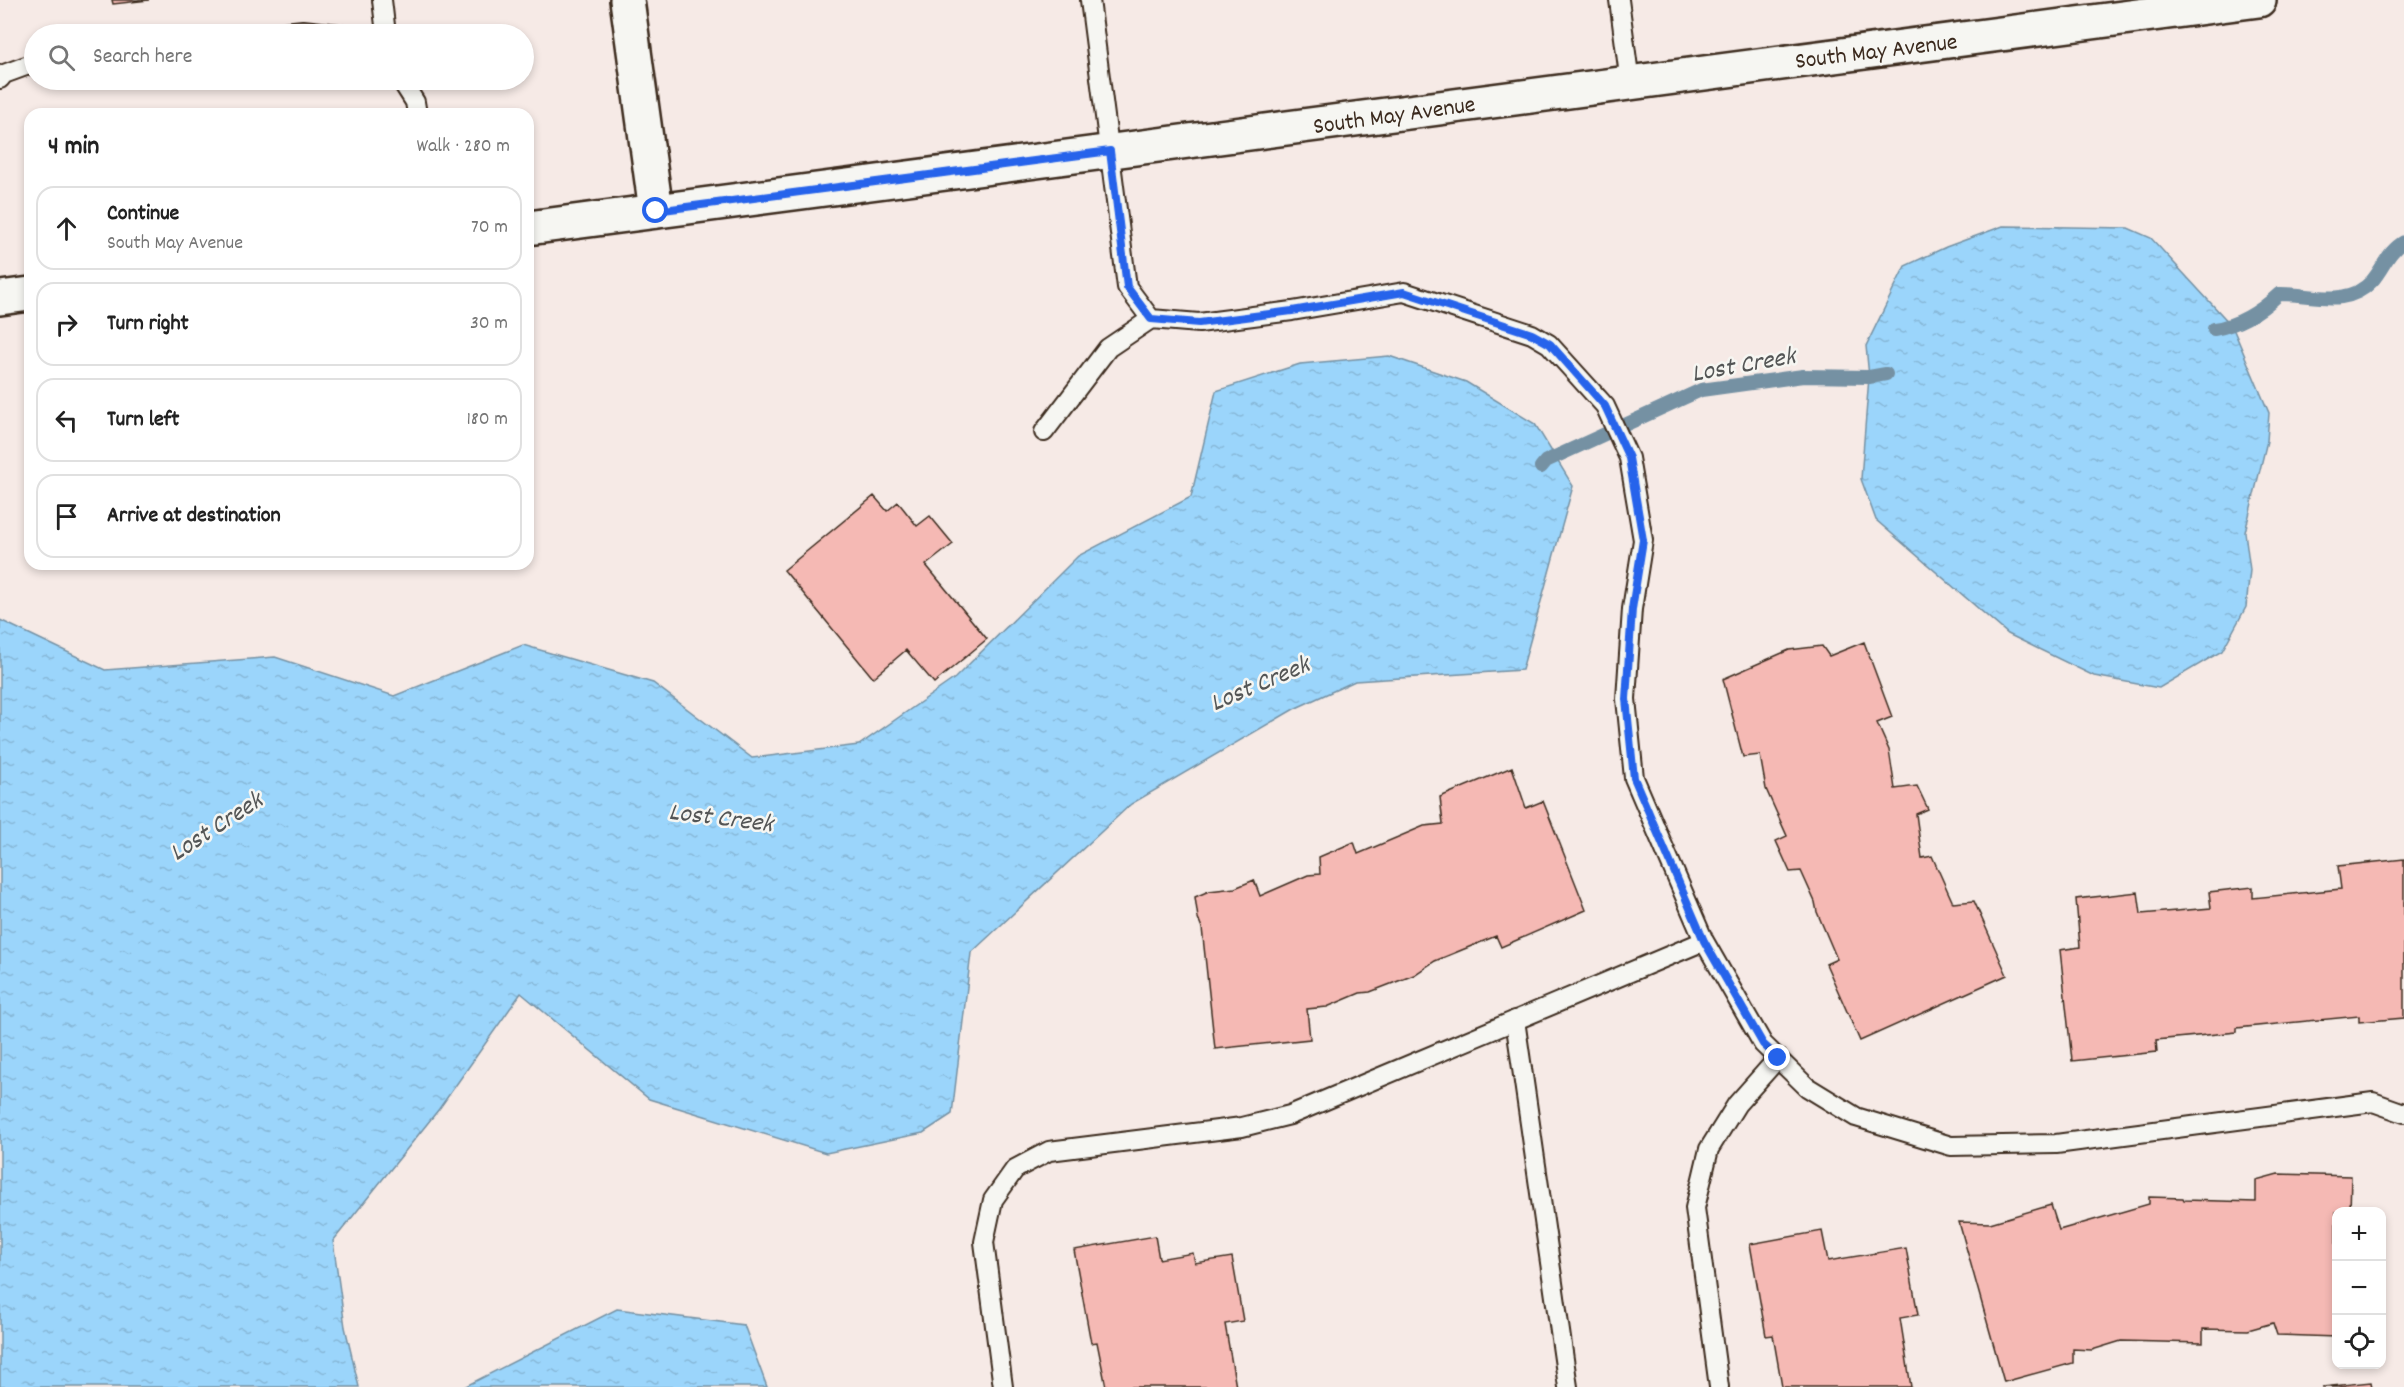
<!DOCTYPE html>
<html lang="en">
<head>
<meta charset="utf-8">
<style>
  body { margin:0; font-family:Dekko,sans-serif; background:#f2f2f2; color:#222 }
  .controls { position:absolute; right:18px; bottom:18px; display:grid; overflow:hidden; border-radius:12px; box-shadow:0 3px 9px #0003 }
  .controls button { width:54px; height:54px; display:grid; place-items:center; padding:0; border:0; border-bottom:2px solid #e0e0e0; background:#fff; color:#222; font:30px sans-serif }
  .stop { position:absolute; width:18px; height:18px; margin:-14px; border:4px solid #2563eb; border-radius:50%; background:#fff }
  .stop.end { background:#2563eb; border-color:#fff; box-shadow:0 2px 6px #0008 }
  .list { margin:0; padding:0; list-style:none }
  h2 { display:flex; justify-content:space-between; align-items:center; height:78px; margin:0; padding:0 24px; font-size:26px }
  h2 small { font-size:20px; font-weight:400; color:#767676 }
  .list li { display:grid; grid-template-columns:39px 1fr auto; gap:18px; align-items:center; box-sizing:border-box; height:84px; margin:0 12px 12px; padding:0 12px; border:2px solid #e0e0e0; border-radius:18px }
  .list b { display:block; font-size:22px; white-space:nowrap }
  .list p { margin:0; font-size:20px; white-space:nowrap; color:#767676 }
  .list em { font-size:20px; font-style:normal; color:#767676 }
  .icon { flex:none; width:33px; height:33px; fill:none; stroke:currentColor; stroke-width:2; stroke-linecap:round; stroke-linejoin:round }
  .map { position:relative; flex:none; width:2404px; height:1387px; overflow:hidden }
  .search { position:absolute; background:#fff; box-shadow:0 3px 9px #0003; left:24px; top:24px; width:510px; height:66px; display:flex; align-items:center; gap:15px; box-sizing:border-box; padding:0 21px; border-radius:33px; color:#767676; font-size:22px }
  .panel { position:absolute; background:#fff; box-shadow:0 3px 9px #0003; left:24px; top:108px; width:510px; height:462px; border-radius:18px }
  .map>svg:first-child { display:block }
</style>
</head>
<body>
<div class="map">
<svg width="2404" height="1387" viewBox="0 0 2404 1387">
  <defs>
    <pattern id="water-ripples" width="26" height="14" patternUnits="userSpaceOnUse" patternTransform="scale(1.5)"><rect width="26" height="14" fill="#9bd5fb"/><path d="M2 4q2-2 4 0t4 0M15 11q2-2 4 0t4 0" fill="none" stroke="#86b7d7"/></pattern>
  </defs>
  <rect width="100%" height="100%" fill="#f6eae6"/>
  <filter id="ink" filterUnits="userSpaceOnUse"><feTurbulence type="fractalNoise" baseFrequency=".0167" numOctaves="2"/><feDisplacementMap in="SourceGraphic" scale="12" xChannelSelector="R" yChannelSelector="G"/><feConvolveMatrix kernelMatrix="1 2 1 2 8 2 1 2 1" color-interpolation-filters="sRGB"/></filter>
  <g filter="url(#ink)">
    <path fill="url(#water-ripples)" stroke="#7591a3" stroke-width="1.5" d="M2003,226L2128,228L2151,238L2232,326L2269,413L2267,441L2245,532L2250,570L2246,607L2222,651L2159,688L2094,676L2008,634L1876,520L1861,479L1869,377L1866,346L1905,266L1946,247Z
      M1389,356L1466,382L1535,424L1573,486L1522,670L1355,681L1294,709L1131,804L971,953L952,1114L923,1133L826,1153L649,1099L521,993L439,1109L333,1241L345,1327L359,1387H0V620L105,670L275,657L394,696L523,645L653,683L752,758L859,745L955,678L1078,556L1191,497L1216,391L1300,364Z
      M617,1309L744,1325L767,1387H464Z"/>
    <g fill="none" stroke-linecap="round" stroke-linejoin="round">
      <path stroke="#7591a3" stroke-width="14" d="M2214,329C2240,325 2260,312 2279,294C2312,293 2346,309 2372,281C2384,267 2388,251 2404,242
        M1541,467L1546,461L1701,390L1803,376L1869,377L1886,374"/>
    </g>
    <path fill="#f5b9b4" stroke="#3b2a1e" stroke-width="1.5" d="M112,0H149L113,4Z
      M874,496L887,511L898,502L917,526L930,516L953,544L926,565L987,639L934,683L906,650L873,678L784,570Z
      M1864,642L1892,717L1877,723L1889,750L1895,789L1917,786L1928,809L1916,814L1922,858L1932,856L1953,903L1974,901L2007,975L1860,1041L1826,964L1837,959L1817,912L1815,902L1801,871L1790,872L1776,841L1787,836L1766,789L1760,755L1743,757L1723,679L1789,650L1822,646L1829,656Z
      M1512,767L1526,808L1543,801L1586,910L1501,947L1496,936L1435,961L1414,975L1370,992L1360,993L1327,1007L1307,1009L1310,1039L1215,1049L1202,928L1198,918L1195,897L1209,891L1235,888L1254,880L1260,896L1308,875L1320,874L1319,857L1354,842L1358,854L1424,826L1443,824L1440,797Z
      M2404,859V1018L2359,1022V1016L2237,1028V1032L2156,1040L2157,1052L2072,1061L2060,950L2080,947L2076,899L2138,892L2141,914L2211,908L2209,892L2253,887V898L2341,889L2338,866Z
      M2278,1174L2351,1176L2350,1212H2336V1337L2277,1335L2273,1323L2248,1330L2203,1329V1343L2121,1341L2092,1350L2073,1349V1363L2004,1382L1959,1222L1990,1223L2051,1205L2059,1230L2149,1204V1197L2183,1198L2184,1200L2256,1202V1180Z
      M1822,1231L1828,1261L1906,1248L1918,1315L1900,1318L1911,1387H1782L1773,1335L1766,1336L1750,1244Z
      M1155,1236L1159,1259L1193,1253L1195,1263L1232,1257L1243,1321L1225,1324L1236,1387H1106L1097,1342L1091,1343L1074,1250Z
      M2371,1382L2372,1387H2322Z"/>
    <g fill="none" stroke-linecap="round" stroke-linejoin="round">
      <defs>
        <path id="lane" d="M382,0L386,34
          M1090,0L1127,287L1151,319L1199,323L1292,311L1404,292L1532,334L1549,344L1605,406L1629,458L1643,540L1632,609L1626,699L1634,778L1704,941L1763,1044L1807,1087L1856,1117L1951,1146L2056,1144L2373,1102L2404,1113
          M1619,0L1630,83
          M265,34L303,30L339,34
          M0,79L4,74L34,63
          M401,80L415,102L417,114
          M1044,432L1108,348L1151,319
          M1515,1020L1568,1387
          M1003,1387L984,1242L993,1200L1015,1169L1049,1151L1242,1127L1290,1115L1704,941
          M1719,1387L1695,1208L1709,1149L1737,1104L1778,1058"/>
        <path id="street" d="M627,0L656,211"/>
        <path id="secondary" d="M528,228L2259,0
          M0,298L30,294"/>
      </defs>
      <use href="#lane" stroke="#3b2a1e" stroke-width="22"/>
      <use href="#street" stroke="#3b2a1e" stroke-width="38"/>
      <use href="#secondary" stroke="#3b2a1e" stroke-width="38"/>
      <use href="#lane" stroke="#f6f6f2" stroke-width="18"/>
      <use href="#street" stroke="#f6f6f2" stroke-width="33"/>
      <use href="#secondary" stroke="#f6f6f2" stroke-width="33"/>
    </g>
  </g>
  <g fill="none" stroke-linecap="round" stroke-linejoin="round" filter="url(#ink)">
    <path stroke="#2563eb" stroke-width="8" d="M656,211L1110,151L1127,287L1151,319L1199,323L1292,311L1404,292L1532,334L1550,344L1605,406L1629,458L1643,540L1632,609L1626,699L1634,778L1704,941L1763,1044L1778,1058"/>
  </g>
  <g text-anchor="middle" stroke-width="5" stroke-linejoin="round" paint-order="stroke">
    <g font-size="24" fill="#3b2a1e" stroke="#f6f6f2">
      <text transform="translate(1876 50) rotate(-7)" y="8">South May Avenue</text>
      <text transform="translate(1394 114) rotate(-8)" y="8">South May Avenue</text>
    </g>
    <g font-size="26" font-style="italic" fill="#535555" stroke="#f6f6f2">
      <text transform="translate(1743 363) rotate(-10)" y="9">Lost Creek</text>
      <text transform="translate(1259 682) rotate(-23)" y="9">Lost Creek</text>
      <text transform="translate(721 816) rotate(7)" y="9">Lost Creek</text>
      <text transform="translate(215 825) rotate(-33)" y="9">Lost Creek</text>
    </g>
  </g>
</svg>
<div class="controls">
<button>+</button>
<button>−</button>
<button><svg class="icon" aria-label="locate" viewBox="0 0 24 24"><circle cx="12" cy="12" r="6"/><path d="M12 2v4M12 18v4M2 12h4M18 12h4"/></svg></button>
</div>
<div class="stop" style="left:656px;top:211px"></div>
<div class="stop end" style="left:1778px;top:1058px"></div>
<div class="search"><svg class="icon" aria-label="search" viewBox="0 0 24 24"><circle cx="10" cy="10" r="6"/><path d="M15 15l6 6"/></svg>Search here</div>
<section class="panel">
<h2>4 min<small>Walk · 280 m</small></h2>
<ul class="list">
<li><svg class="icon" aria-label="ahead" viewBox="0 0 24 24"><path d="M12 20V5M6 11l6-6 6 6"/></svg><div><b>Continue</b><p>South May Avenue</p></div><em>70 m</em></li>
<li><svg class="icon" aria-label="right" viewBox="0 0 24 24"><path d="M7 20v-9h11M14 6l5 5-5 5"/></svg><div><b>Turn right</b></div><em>30 m</em></li>
<li><svg class="icon" aria-label="left" viewBox="0 0 24 24"><path d="M17 20v-9H6M10 6l-5 5 5 5"/></svg><div><b>Turn left</b></div><em>180 m</em></li>
<li><svg class="icon" aria-label="arrive" viewBox="0 0 24 24"><path d="M6 21V4h12l-3 4 3 4H6"/></svg><div><b>Arrive at destination</b></div></li>
</ul>
</section>
</div>
</body>
</html>
